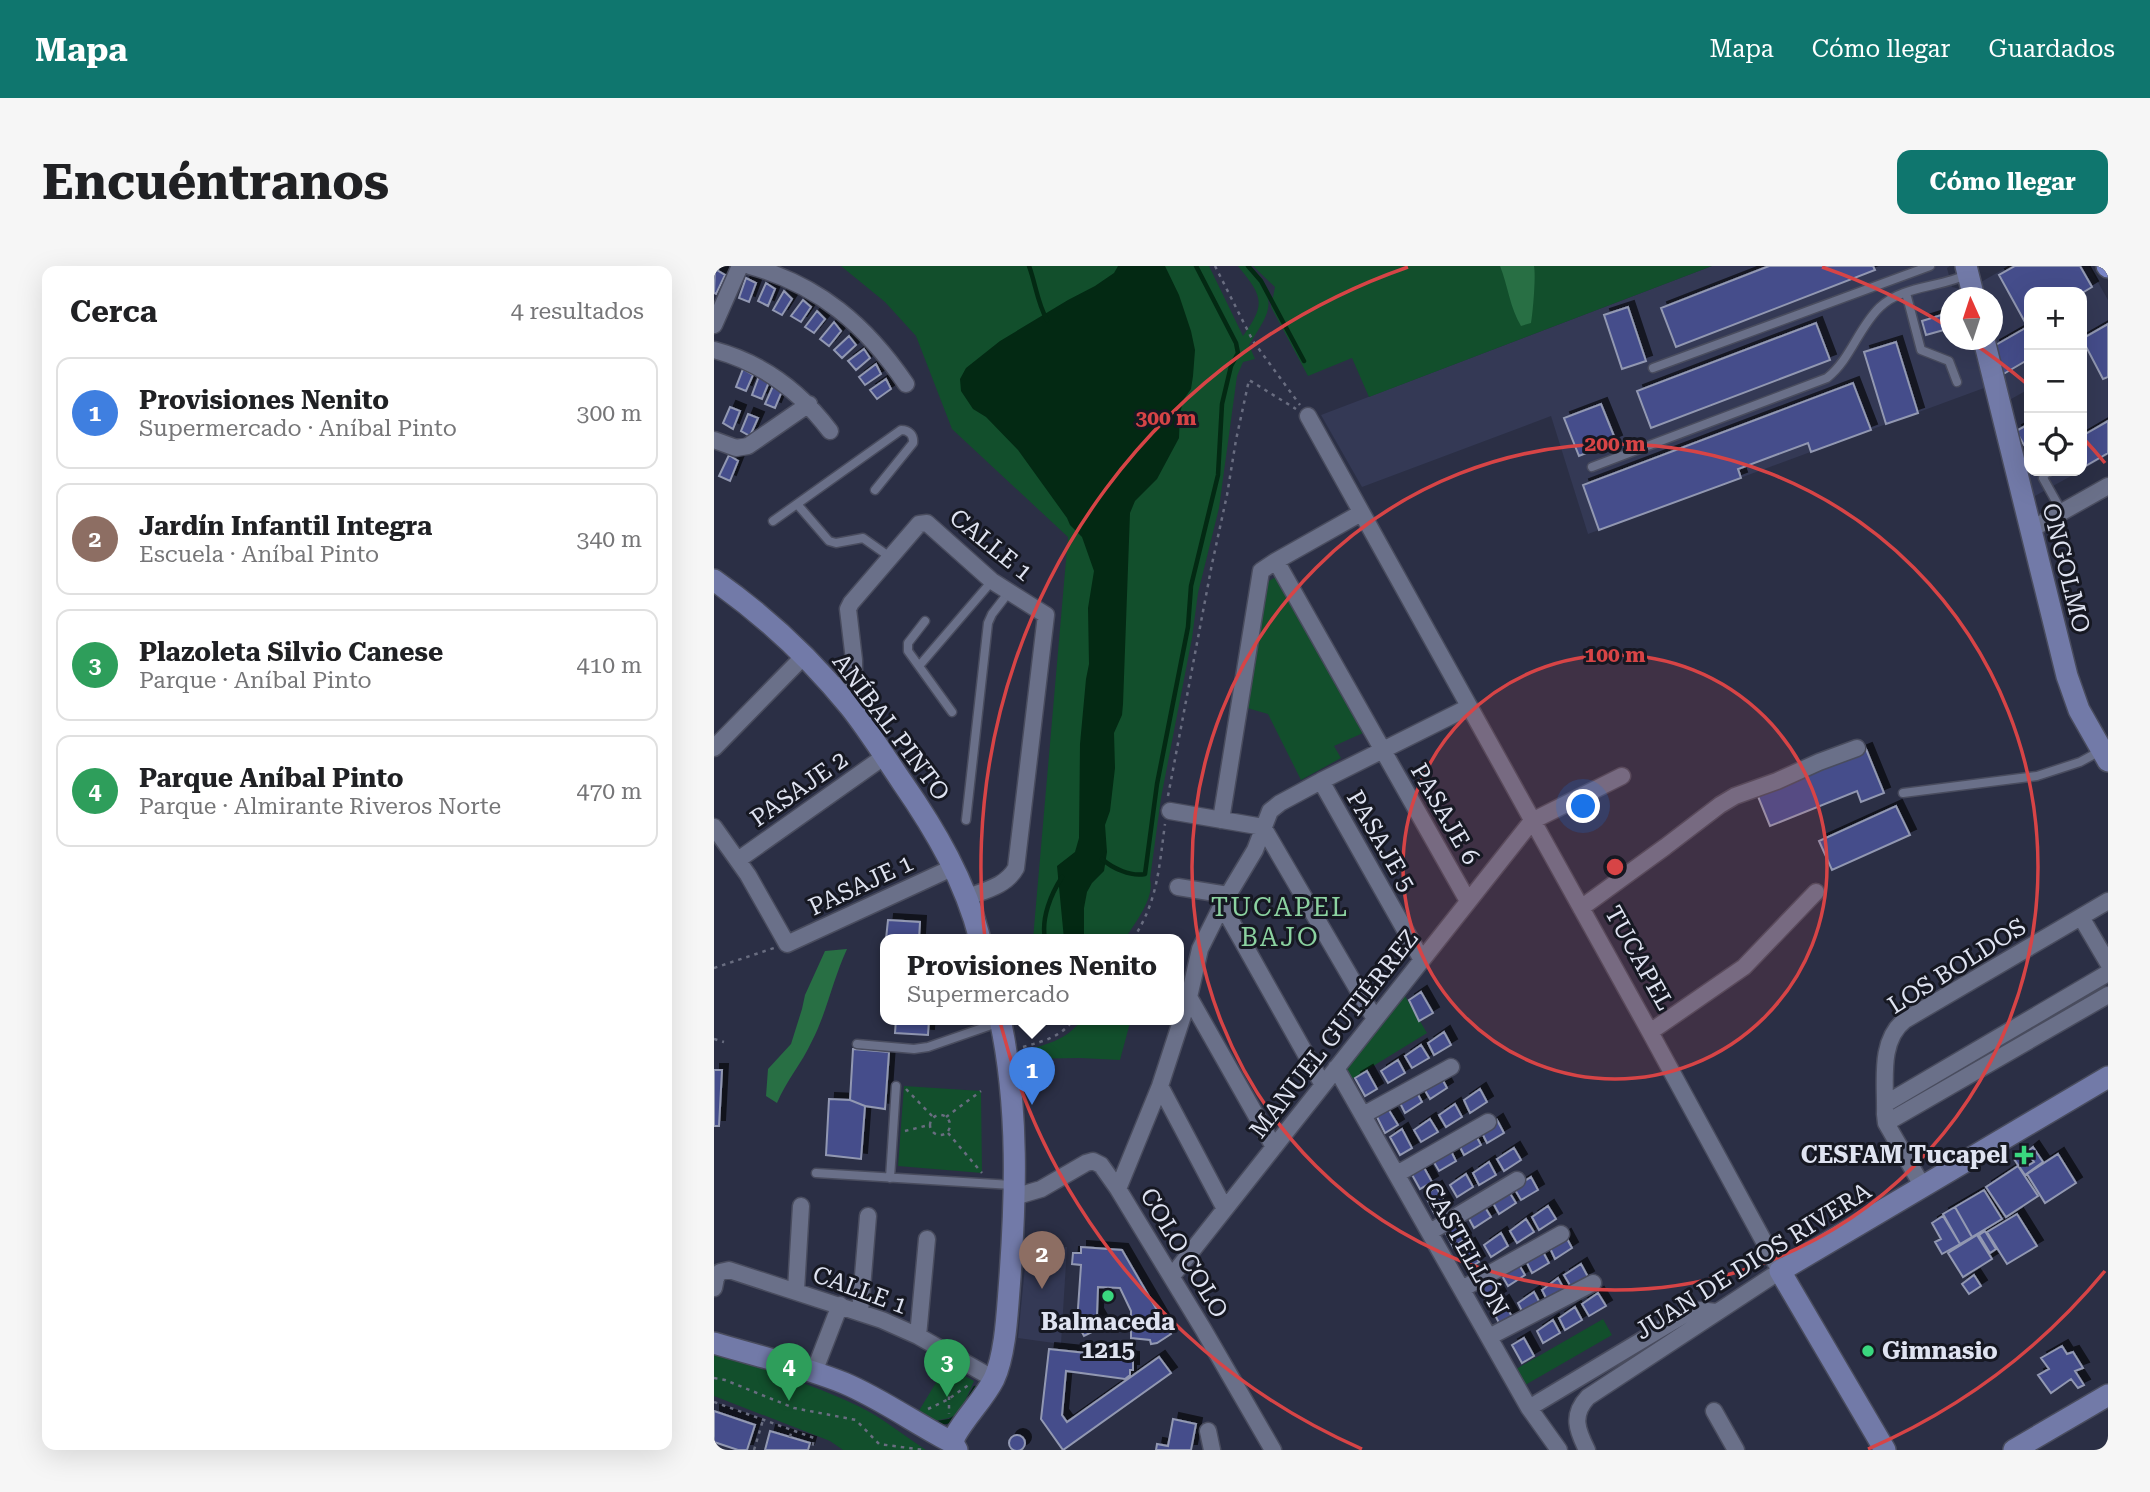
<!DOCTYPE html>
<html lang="es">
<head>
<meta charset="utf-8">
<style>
  body { margin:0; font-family:"Roboto Serif",serif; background:#f6f6f6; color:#202124 }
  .controls { position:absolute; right:21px; top:21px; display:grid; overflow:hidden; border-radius:14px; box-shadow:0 7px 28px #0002 }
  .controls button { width:63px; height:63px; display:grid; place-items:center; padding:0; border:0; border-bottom:2px solid #e0e0e0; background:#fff; color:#202124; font:35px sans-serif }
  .compass { position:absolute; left:1226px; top:21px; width:63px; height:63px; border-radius:50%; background:#fff; box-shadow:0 7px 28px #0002; rotate:357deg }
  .you { position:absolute; left:870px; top:541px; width:24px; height:24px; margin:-18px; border:5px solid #fff; border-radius:50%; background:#1a73e8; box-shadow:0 0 0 10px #1a73e833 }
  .badge { display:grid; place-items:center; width:46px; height:46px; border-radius:50%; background:#0f766e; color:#fff; font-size:23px; font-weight:700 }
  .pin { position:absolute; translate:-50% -58px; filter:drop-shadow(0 2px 4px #0008) }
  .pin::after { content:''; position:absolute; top:37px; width:24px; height:21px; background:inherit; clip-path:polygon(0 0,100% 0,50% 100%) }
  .popup { position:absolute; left:166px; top:668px; width:304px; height:91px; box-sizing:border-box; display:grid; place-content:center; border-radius:14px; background:#fff; filter:drop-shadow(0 2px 5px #0005); font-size:23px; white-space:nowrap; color:#757577 }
  .popup b { font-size:26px; color:#202124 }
  .popup::after { content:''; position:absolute; left:50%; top:100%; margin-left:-14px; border:14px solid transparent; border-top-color:#fff }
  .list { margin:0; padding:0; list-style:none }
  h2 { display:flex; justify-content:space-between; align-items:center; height:91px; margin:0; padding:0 28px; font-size:30px }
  h2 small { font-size:23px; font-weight:400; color:#757577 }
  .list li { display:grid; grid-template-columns:46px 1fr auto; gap:21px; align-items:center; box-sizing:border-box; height:112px; margin:0 14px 14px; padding:0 14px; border:2px solid #e0e0e0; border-radius:14px }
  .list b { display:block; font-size:26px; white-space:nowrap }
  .list p { margin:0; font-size:23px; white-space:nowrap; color:#757577 }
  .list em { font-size:23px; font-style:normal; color:#757577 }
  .icon { flex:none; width:38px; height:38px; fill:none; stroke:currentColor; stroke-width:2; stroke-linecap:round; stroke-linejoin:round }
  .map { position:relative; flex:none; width:1394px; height:1184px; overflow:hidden; border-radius:14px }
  header { display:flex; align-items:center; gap:42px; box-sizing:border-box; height:98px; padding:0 35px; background:#0f766e; color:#fff }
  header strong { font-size:33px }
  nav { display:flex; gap:38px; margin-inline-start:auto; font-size:24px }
  .intro { display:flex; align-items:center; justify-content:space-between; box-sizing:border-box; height:168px; padding:0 42px }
  h1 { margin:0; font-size:49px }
  .button { padding:18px 32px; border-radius:14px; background:#0f766e; color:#fff; font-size:24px; font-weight:700 }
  main { display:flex; gap:42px; padding:0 42px }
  aside { flex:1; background:#fff; border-radius:14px; box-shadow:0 7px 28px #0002 }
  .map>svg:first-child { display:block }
</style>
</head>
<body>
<header>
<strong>Mapa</strong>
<nav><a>Mapa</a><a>Cómo llegar</a><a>Guardados</a></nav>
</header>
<div class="intro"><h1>Encuéntranos</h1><a class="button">Cómo llegar</a></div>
<main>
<aside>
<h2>Cerca<small>4 resultados</small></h2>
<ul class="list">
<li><span class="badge" style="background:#3f7fe0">1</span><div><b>Provisiones Nenito</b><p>Supermercado · Aníbal Pinto</p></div><em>300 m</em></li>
<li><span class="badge" style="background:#8d6e63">2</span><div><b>Jardín Infantil Integra</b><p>Escuela · Aníbal Pinto</p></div><em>340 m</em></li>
<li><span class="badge" style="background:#2e9e5b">3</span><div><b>Plazoleta Silvio Canese</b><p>Parque · Aníbal Pinto</p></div><em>410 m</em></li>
<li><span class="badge" style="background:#2e9e5b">4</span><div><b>Parque Aníbal Pinto</b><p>Parque · Almirante Riveros Norte</p></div><em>470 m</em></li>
</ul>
</aside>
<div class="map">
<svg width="1394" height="1184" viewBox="0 0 1394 1184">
  <defs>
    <filter id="shadow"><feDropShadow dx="6" dy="-6" stdDeviation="0" flood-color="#0009"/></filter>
  </defs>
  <rect width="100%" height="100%" fill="#2b2f45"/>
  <path fill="#343955" d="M998,0H1236L1233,2L1238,21L1246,23L1248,31L1237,32V74H1258L1270,122L874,268L837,150L648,221L607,149Z
    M1295,0H1375L1394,34V189L1368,204V26H1315V123L1290,137L1279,74V32L1266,31L1267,16Z
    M1315,185V205H1366L1321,230L1316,229L1305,191Z
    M313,980L353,981L347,1078L304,1072Z"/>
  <path fill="#124f2c" d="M127,0H495L529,70C553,37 548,30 524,0H537C563,38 558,42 535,79L541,93L529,96L523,110L505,242L484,327L478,372L447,532L436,613C441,632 421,657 411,673H319L354,271L238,163L202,70L171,36Z
    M539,0H998L655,131L638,92L594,110L557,41L561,21Z
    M562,311L649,467L620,480L627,492L587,514L554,448L533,442L551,317Z
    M691,730L713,767L638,813L632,804Z
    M368,753H417L406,794L366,792L308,793L305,786C330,779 353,775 368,753Z
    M190,820L267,825L268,907L184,900Z
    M889,1053L898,1069L806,1122L797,1106Z
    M0,1087C48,1103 98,1118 144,1140C169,1152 189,1169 212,1184H129L116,1175L0,1130Z
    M232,1100L260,1115L245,1148C228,1155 219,1157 203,1148Z"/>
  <path fill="#286f44" d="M786,0H820C822,10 819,46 817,57L807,60C796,42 794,20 786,0Z
    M133,683C119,713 113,746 98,775C88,797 72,815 63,837L52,830L54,803L77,778L88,743L91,729L111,685Z"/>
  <path fill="#032913" d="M404,0H451L465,29L477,65L481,84L479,110L477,123L470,133L466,147L465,172L443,213L421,235L416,247L409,438L408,449L400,467L401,502L396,545L391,559L393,586L390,605L378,617L373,626L370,642V673H350L343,600L361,586L365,572L366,478L372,413L375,398L374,342L380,305L368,271L356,259L353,252L304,184L272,151L259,143L247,125L246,113L252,102L286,75L354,34L381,20L400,7Z"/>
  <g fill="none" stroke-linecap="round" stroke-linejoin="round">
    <path stroke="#032913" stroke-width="4.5" d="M315,0C322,19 323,36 333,54
      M534,0L547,15L590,95
      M388,593C398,602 417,611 431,608L443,518L474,361L477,320L504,209L508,138L517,100L524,87L522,77L482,0
      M331,673C327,652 337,628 348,611
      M256,1131L261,1122
      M219,1158L236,1155L244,1150"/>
  </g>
  <path fill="#444e8b" stroke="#9298b2" stroke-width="2" filter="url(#shadow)" d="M1055,0H1159L1161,4L962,81L947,42Z
    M1301,0H1366L1378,21L1368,27L1315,26V56L1312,58L1285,9Z
    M1,3L11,9L2,28L0,27Z
    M32,12L42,17L35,36L25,32Z
    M52,17L61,23L54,40L44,35Z
    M70,25L78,33L68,49L59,44Z
    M89,34L97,41L87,56L77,50Z
    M914,41L932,95L908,103L890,49Z
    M103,45L111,53L100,67L91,61Z
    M1237,46V62L1212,69L1208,55Z
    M120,56L127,65L115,80L106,73Z
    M1102,57L1116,94L937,162L923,125Z
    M1394,58V111L1389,113L1368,73Z
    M1315,60V93L1286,110L1280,80Z
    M135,70L142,79L128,92L120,84Z
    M1182,76L1204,147L1172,158L1150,86Z
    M150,83L156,92L142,104L134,95Z
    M162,98L167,108L151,119L145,111Z
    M29,103L39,109L32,125L22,121Z
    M45,110L55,116L48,133L38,129Z
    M172,113L177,123L163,133L156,124Z
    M1139,117L1157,164L1097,186L1094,177L1024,203L1027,212L885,264L869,219Z
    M59,120L68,125L61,142L51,138Z
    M887,138L902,175L865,190L850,152Z
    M16,141L26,145L19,163L9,157Z
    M34,148L44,152L36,170L27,165Z
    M1394,155V187L1368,202V170Z
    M1315,158V177L1310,179L1302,165Z
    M15,189L24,195L16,215L5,210Z
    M1152,483L1170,527L1147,536L1143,525L1056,560L1043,528Z
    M1182,540L1196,569L1118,604L1105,575Z
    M174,654L206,656L205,673H172Z
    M707,726L719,747L705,755L695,734Z
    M182,753H215L214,769L181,767Z
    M730,766L737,779L720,789L714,777Z
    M707,779L715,792L698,802L691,790Z
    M139,783L175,786L171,843L151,840L136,834Z
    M684,794L691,807L674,817L667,805Z
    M0,804H8L5,860H0Z
    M653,805L663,823L651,830L641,812Z
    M726,809L733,822L716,833L709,821Z
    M701,823L708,836L691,847L685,835Z
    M766,823L773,836L756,847L750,834Z
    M115,833L136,834L151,840L147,893L112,889Z
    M741,838L748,851L732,861L725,849Z
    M673,841L684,859L671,867L662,849Z
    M716,853L724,866L707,876L700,864Z
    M783,854L790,867L773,877L767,865Z
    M688,863L698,882L686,889L676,871Z
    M760,866L767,879L750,889L744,877Z
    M735,881L742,895L725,905L718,893Z
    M1319,881L1329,896L1311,909L1300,893L1306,889L1313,900L1320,896L1313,886Z
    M800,882L807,894L790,905L783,893Z
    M1344,888L1362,917L1331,937L1313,908Z
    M775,896L782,909L765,919L759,907Z
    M708,898L718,916L706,923L696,905Z
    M1304,900L1324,930L1292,951L1272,921Z
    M752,908L759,921L743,931L736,919Z
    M817,911L824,924L807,934L800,922Z
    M722,921L733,940L720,947L711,929Z
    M794,924L802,937L785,948L778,935Z
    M1270,924L1288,953L1258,971L1241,941Z
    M769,938L777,951L760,962L753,949Z
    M834,940L842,953L825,964L818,951Z
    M1241,941L1258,971L1246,978L1229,948Z
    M1303,948L1323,980L1293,998L1273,966Z
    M1229,950L1246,978L1228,988L1221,976L1227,973L1218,957Z
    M812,953L820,966L803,977L796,965Z
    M741,955L751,973L739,981L729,962Z
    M1271,965L1282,983L1276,987L1265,969Z
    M787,967L794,980L777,991L770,979Z
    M851,969L858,982L841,993L835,980Z
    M1263,969L1278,993L1249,1011L1234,987Z
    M755,978L765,996L753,1003L743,985Z
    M367,981L408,984L457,1068L443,1077L437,1078L436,1074L417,1072V1045L406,1022L384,1021L383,1048L390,1060L370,1070L363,1057L367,999L358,998L359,987H367Z
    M828,984L835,997L818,1007L812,995Z
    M804,997L811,1009L794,1020L787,1008Z
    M867,998L874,1011L857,1021L850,1009Z
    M1260,1009L1267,1020L1255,1028L1248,1018Z
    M844,1012L851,1025L834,1036L828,1024Z
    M776,1013L786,1031L774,1038L764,1020Z
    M820,1026L827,1039L810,1049L804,1037Z
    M884,1027L892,1040L875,1050L868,1038Z
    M789,1035L800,1054L787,1061L778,1043Z
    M861,1041L868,1054L851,1064L845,1052Z
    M839,1054L846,1067L829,1077L823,1065Z
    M810,1072L820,1090L808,1097L798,1079Z
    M1348,1080L1353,1088L1359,1086L1369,1102L1361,1105L1370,1119L1364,1122L1357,1113L1337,1127L1324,1109L1335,1103L1327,1092Z
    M335,1083L419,1092V1104H416V1109L411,1113L352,1105L348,1149L353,1156L445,1091L457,1107L349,1184L327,1153Z
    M0,1145L41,1159L33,1184H24L0,1176Z
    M459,1153L482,1158L477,1184H442L443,1178L454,1180Z
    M56,1165L96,1177L94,1184H51Z
    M295 1177a8 8 0 1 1 16 0a8 8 0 1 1-16 0Z"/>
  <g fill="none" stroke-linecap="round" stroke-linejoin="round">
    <defs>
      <path id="lane" d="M1192,27L1207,84L1235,95L1243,116
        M939,102L1216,0
        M878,201L1113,112C1137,93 1144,62 1166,41C1189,19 1227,22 1254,8
        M1336,205L1331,208L1329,212L1348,246
        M83,238L115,275L122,277L149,272L176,291
        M59,255L187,164C195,164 200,169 199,177L161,224
        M211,355L194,377V385L238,446
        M205,400L278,315
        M1189,527L1323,510L1366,496L1388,484
        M252,554L274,357L278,348L295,326
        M143,778L200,783L214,781L286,756
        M102,907L298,919
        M176,912L182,820"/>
      <path id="street" d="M36,0C105,19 152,59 192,118
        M0,59L26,0
        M0,84C49,97 86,125 116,165
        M594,150L936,766L1066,1005L874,1131C857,1149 863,1164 873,1184
        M0,174L22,182L34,180L95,138
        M647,247L562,295L754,635
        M1316,264L1394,220
        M121,425L140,408V394L134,343L137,337L205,258L213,257L278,315L332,349L302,602C292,620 272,624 254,631
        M0,482L90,390
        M607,515L708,694
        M456,545L549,561L661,753
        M507,554L547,305L562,295
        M0,561L34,609L73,678L240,601
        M24,594L171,490
        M464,621L514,629
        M508,639L609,819
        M867,642L951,581L1006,539L1021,530L1063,515L1105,496L1143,482
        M1367,651L1394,697
        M475,731L560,881
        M936,766L1030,701L1102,626
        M622,802L815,1142L845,1184
        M446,820L511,943
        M1171,838L1394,707
        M649,849L737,801
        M1172,857L1394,729
        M683,908L774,856
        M1209,921L1172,857L1171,848C1172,817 1164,775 1191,754L1394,635
        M404,923L446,820L475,731L486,683L508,639L541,584L556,545L566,537L607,515L755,441
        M300,931L327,923L372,897L379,895L387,899L404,923L489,1063L559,1184
        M716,966L803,914
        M458,1010L818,555L908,510
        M0,1022L2,1012L6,1006L15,1004L168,1054L204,1070L280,1113
        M748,1023L847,968
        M82,1024L87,940
        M146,1046L154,950
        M204,1070L213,973
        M775,1071L879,1017
        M100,1106L126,1039
        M815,1142L970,1049L985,1044L1002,1046
        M1000,1145L1022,1184
        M494,1165L498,1184"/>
      <path id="secondary" d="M1252,0L1260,32
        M1270,74L1353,410L1365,444L1394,495
        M0,314C51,350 97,393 136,441C155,465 171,491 188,516C222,565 251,615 266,673
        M0,1077C43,1090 88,1100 130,1117C168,1133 202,1158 239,1177
        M243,1184L239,1177L241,1170C252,1150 270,1133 280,1113C291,1089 293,1050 295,1024C302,934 305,841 286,753
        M1171,1184L1066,1005L1394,811
        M1300,1184L1394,1129"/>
      <path id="primary" d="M1393,0L1394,1"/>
    </defs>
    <use href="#lane" stroke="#494c5e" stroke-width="11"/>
    <use href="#street" stroke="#494c5e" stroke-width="19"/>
    <use href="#secondary" stroke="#494c5e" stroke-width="24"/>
    <use href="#primary" stroke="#494c5e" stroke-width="24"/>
    <path stroke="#696d80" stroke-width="2.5" stroke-dasharray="3.5 5" stroke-linecap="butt" d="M501,0L539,75L586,139
      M454,530L498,298L513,229L522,174L535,114L582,143
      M419,673C444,635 445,601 451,558
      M0,702L60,682
      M0,773L10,776
      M309,781C330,775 347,771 360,753
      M192,823L219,851
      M216 859a10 10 0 1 1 20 0a10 10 0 1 1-20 0Z
      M232,851L267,825
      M191,865L215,859
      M234,867L268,907
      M235,1105V1148
      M0,1112L11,1114L80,1142L142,1154L165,1178L210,1184
      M0,1136L100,1172L98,1184
      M214,1143L233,1134L256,1118
      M76,1171L78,1163
      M40,1184L49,1154"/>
    <use href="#lane" stroke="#6a7089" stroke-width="8"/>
    <use href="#street" stroke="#6a7089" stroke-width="16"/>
    <use href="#secondary" stroke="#727aa8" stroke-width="21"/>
    <use href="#primary" stroke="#7985c7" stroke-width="21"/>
  </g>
  <circle cx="901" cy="601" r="212" fill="#d74446" fill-opacity=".12"/>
  <g fill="none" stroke="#d74446" stroke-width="3.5">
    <circle cx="901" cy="601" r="212"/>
    <circle cx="901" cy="601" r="423"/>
    <path d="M1391 1005A635 635 0 0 1 1154 1183M648 1183A635 635 0 0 1 694 1M1108 1A635 635 0 0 1 1233 60M1256 75A635 635 0 0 1 1313 118M1369 172A635 635 0 0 1 1391 197"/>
  </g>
  <g fill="#3ad77f" stroke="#161822" stroke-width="2.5">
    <path d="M1306.5 878.5h7v7h7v7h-7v7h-7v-7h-7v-7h7z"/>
    <circle cx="394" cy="1030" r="7"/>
    <circle cx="1154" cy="1085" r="7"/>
  </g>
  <g text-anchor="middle" stroke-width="6" stroke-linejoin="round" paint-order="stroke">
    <g font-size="24" fill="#dfe3f1" stroke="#161822">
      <text transform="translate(277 279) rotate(39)" y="8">CALLE 1</text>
      <text transform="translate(1352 302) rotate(76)" y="8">ONGOLMO</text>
      <text transform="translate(177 461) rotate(53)" y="8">ANÍBAL PINTO</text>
      <text transform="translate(85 523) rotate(-35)" y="8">PASAJE 2</text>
      <text transform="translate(731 548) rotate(60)" y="8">PASAJE 6</text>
      <text transform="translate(667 575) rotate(60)" y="8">PASAJE 5</text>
      <text transform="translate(147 619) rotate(-25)" y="8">PASAJE 1</text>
      <text transform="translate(925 692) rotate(61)" y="8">TUCAPEL</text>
      <text transform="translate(1243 700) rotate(-32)" y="8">LOS BOLDOS</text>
      <text transform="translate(620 768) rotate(-52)" y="8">MANUEL GUTIÉRREZ</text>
      <text transform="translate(752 983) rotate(61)" y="8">CASTELLÓN</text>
      <text transform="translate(470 987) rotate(59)" y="8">COLO COLO</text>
      <text transform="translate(1039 995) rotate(-32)" y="8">JUAN DE DIOS RIVERA</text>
      <text transform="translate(146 1024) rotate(20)" y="8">CALLE 1</text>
    </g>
    <g font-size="24" font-weight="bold" fill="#dfe3f1" stroke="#161822" text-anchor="end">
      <text x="1294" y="897">CESFAM Tucapel</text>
      <text x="394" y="1064" text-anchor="middle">Balmaceda<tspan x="394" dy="28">1215</tspan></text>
      <text x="1168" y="1093" text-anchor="start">Gimnasio</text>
    </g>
    <g font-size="26" letter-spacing="2" fill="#8bd2a0" stroke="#161822">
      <text x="566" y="650">TUCAPEL<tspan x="566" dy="30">BAJO</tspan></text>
    </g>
  </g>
  <circle cx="901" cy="601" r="10" fill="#d74446" stroke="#161822" stroke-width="3.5"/>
  <g font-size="21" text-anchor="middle" font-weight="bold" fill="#d74446" stroke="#161822" stroke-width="6" stroke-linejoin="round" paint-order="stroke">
    <text x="452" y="159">300 m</text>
    <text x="901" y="185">200 m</text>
    <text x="901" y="396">100 m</text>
  </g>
</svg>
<div class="controls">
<button>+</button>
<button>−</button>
<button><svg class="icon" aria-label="locate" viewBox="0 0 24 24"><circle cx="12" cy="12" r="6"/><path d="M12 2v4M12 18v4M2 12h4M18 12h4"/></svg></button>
</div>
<svg class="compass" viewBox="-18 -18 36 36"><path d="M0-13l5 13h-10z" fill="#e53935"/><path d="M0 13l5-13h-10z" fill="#757577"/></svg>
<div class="you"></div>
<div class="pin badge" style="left:318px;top:839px;background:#3f7fe0">1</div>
<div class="popup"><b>Provisiones Nenito</b>Supermercado</div>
<div class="pin badge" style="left:328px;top:1023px;background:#8d6e63">2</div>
<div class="pin badge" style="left:233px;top:1131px;background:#2e9e5b">3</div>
<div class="pin badge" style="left:75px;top:1135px;background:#2e9e5b">4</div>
</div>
</main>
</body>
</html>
